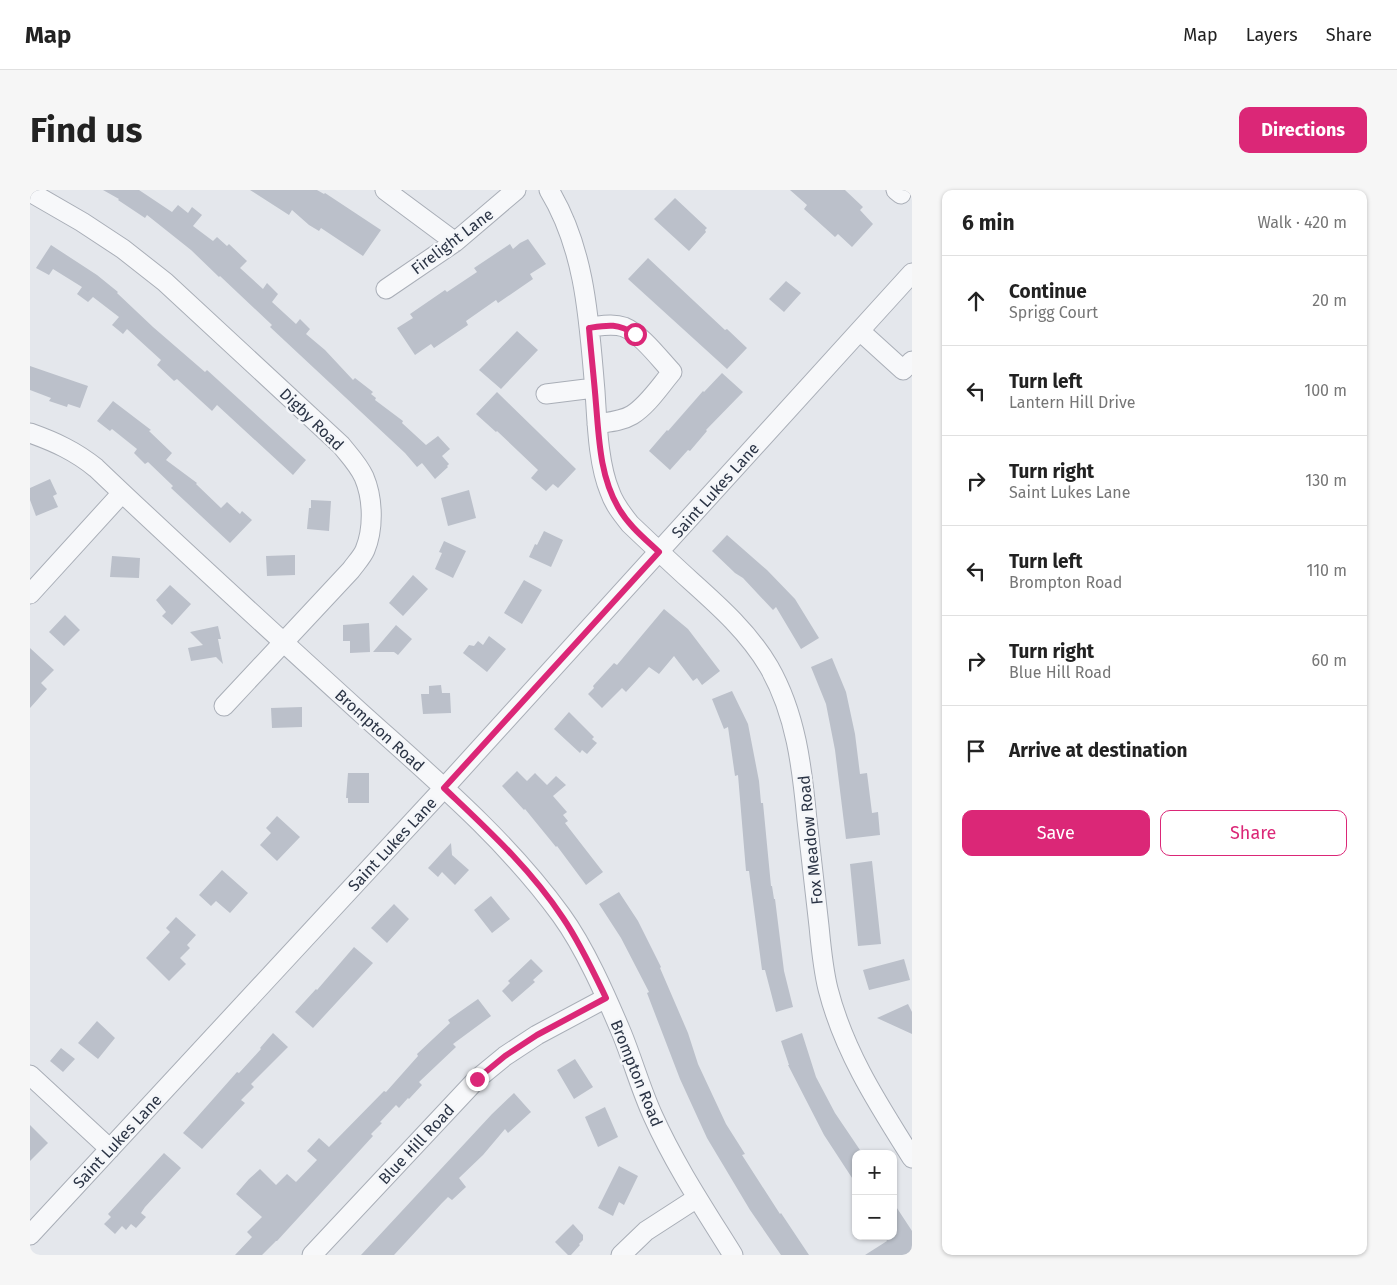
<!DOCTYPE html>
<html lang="en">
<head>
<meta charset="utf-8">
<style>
  body { margin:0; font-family:"Fira Sans",sans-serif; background:#f6f6f6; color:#222 }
  .controls { position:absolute; right:15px; bottom:15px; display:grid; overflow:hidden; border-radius:10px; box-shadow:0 1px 4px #0004 }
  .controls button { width:45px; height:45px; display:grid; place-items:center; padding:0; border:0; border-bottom:1px solid #e0e0e0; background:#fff; color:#222; font:25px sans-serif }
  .stop { position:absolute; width:15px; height:15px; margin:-11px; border:4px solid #db2777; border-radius:50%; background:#fff }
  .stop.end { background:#db2777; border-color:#fff; box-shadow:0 1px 5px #0008 }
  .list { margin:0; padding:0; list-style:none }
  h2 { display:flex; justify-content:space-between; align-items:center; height:65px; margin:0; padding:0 20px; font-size:21px }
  h2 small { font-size:16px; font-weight:400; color:#767676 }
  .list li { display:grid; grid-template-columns:32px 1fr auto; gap:15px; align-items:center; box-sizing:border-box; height:90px; padding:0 20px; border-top:1px solid #e0e0e0 }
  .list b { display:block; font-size:19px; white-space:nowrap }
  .list p { margin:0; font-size:16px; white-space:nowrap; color:#767676 }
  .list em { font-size:16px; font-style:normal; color:#767676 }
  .actions { display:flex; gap:10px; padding:15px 20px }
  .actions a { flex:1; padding:11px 0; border:1px solid #db2777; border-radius:10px; text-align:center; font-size:18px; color:#db2777 }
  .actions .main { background:#db2777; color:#fff }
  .icon { flex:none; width:28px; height:28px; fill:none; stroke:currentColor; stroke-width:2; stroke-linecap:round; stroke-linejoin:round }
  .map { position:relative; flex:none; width:882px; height:1065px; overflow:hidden; border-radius:10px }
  header { display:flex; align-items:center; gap:30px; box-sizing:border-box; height:70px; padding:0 25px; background:#fff; border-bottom:1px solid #e0e0e0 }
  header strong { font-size:24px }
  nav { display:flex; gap:28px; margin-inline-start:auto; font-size:18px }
  .intro { display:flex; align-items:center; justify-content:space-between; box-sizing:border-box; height:120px; padding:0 30px }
  h1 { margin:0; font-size:35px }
  .button { padding:12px 22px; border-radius:10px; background:#db2777; color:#fff; font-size:18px; font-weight:700 }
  main { display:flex; gap:30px; padding:0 30px }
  aside { flex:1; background:#fff; border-radius:10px; box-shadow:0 1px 4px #0004 }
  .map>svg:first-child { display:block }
</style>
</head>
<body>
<header>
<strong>Map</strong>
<nav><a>Map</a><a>Layers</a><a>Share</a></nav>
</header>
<div class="intro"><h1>Find us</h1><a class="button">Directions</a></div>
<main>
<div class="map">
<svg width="882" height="1065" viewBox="0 0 882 1065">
  <rect width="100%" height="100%" fill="#e4e7ec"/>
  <path fill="#bbc0ca" d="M73,0H109L142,22L148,15L158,23L162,17L172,25L163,36L183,51L187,47L197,56L199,54L217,71L210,78L233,99L237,93L248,104L242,112L266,134L270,129L280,139L276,144L295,160L323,190L325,188L343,202L341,204L346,208L345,210L373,231L372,233L396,255L408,246L420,259L412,266L419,274L417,276L418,277L405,289L392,273L387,277L375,263L240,137L242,135L190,86L189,87L161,60L117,25L115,28L88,10L89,9Z
    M220,0H287L294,4L295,3L351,40L333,66L291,38L289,41L279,35L262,20L259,25Z
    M760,0H815L833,17L830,20L843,34L822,57L808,44L805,47L774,19L777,15Z
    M645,8L677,38L675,40L676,42L659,61L624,29Z
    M498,49L516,74L500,84L503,89L468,113L466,110L436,131L438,135L404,158L401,154L385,165L367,138L383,128L380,124L415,100L417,102L447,82L444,78L480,54L483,59L490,53Z
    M21,55L67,85L88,102L87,103L123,137L175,182L177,180L276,270L263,285L187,215L182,221L147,189L144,191L127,175L131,170L97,139L93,144L82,135L89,127L63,107L58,112L47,104L52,97L23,79L19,85L6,78Z
    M618,68L695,140L697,139L717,158L697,179L598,89Z
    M756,91L771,103L754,122L739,109Z
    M487,141L508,160L471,199L449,180Z
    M0,176L58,196L50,218L38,214L37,217L19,211L21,208L0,200Z
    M692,183L713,202L676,240L677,241L660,261L658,260L640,280L619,261L637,240L638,241L673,201L674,202Z
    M467,202L546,279L528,298L523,294L516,301L501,288L508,280L467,241L466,242L446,224Z
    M83,211L121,240L119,241L142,263L136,270L167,293L166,294L191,318L197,312L210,324L212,321L222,330L200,353L141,298L143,296L118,272L115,274L104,263L107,259L82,239L80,241L67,231Z
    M20,289L27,304L23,306L28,317L6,326L0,310V298Z
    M439,300L446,328L418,336L411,308Z
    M281,310L301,311L299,341L277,339L279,318H281Z
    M514,341L533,350L521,377L499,367L505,354L507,355Z
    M697,345L737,380L765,409L789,448L771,459L746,417L743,420L713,388L705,383L682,361Z
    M414,351L436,361L423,388L405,379L412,363L409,362Z
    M265,365V385L237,386L236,366Z
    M82,366L110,368L109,388L80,387Z
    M383,385L398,399L373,426L359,413Z
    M494,390L512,400L492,434L474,423Z
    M140,395L161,414L142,435L132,426L136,422L126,410Z
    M634,419L658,439L690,481L672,495L667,488L663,491L644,466L629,484L619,477L596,502L592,498L572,518L558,504L564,498L563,496L584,473L587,475Z
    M35,425L50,440L34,456L19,442Z
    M339,433L340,462L320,463V451H313V435Z
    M366,435L382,449L368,465L364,462H343Z
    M188,436L191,449H188L193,474L186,467L161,471L158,458L173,455L160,442Z
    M459,446L476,459L457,482L433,463L439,455L444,456L448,451L453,455Z
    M0,458L24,480L11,493L17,499L0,518Z
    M802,468L816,502L825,544L830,584L837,583L842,623L848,622L850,645L816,649L805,560L796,514L781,477Z
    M411,495L412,503H420L421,523L393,524L391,504H399V496Z
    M702,501L718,534L729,591L731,613H733L741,696H742L744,709H745L754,781L763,817L746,822L735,780H732L719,681H716L708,585L705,586L698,537L694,539L682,509Z
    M272,517V537L242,538L241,518Z
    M539,522L564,547L562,549L567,553L557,564L552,560L550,563L524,539Z
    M487,581L497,591L505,583L517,595L526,586L536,595L523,606L537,622L533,625L538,631L535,633L573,682L556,695L527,656L526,657L495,619L494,620L472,596Z
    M318,583H339V613H318V608H316Z
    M247,626L270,647L247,671L230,655L241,643L236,638Z
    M421,653L422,665L439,680L425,695L412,682L408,687L398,678Z
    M842,671L851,754L828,756L820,674Z
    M192,680L218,703L200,723L186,711L181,716L169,705Z
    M589,702L608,731L631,777L630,778L658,843L668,874L696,934L715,964L712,965L750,1024L751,1023L779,1065H751L720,1020L677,948L650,889L617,803L619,802L591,748L569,714Z
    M461,706L480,729L462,743L444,720Z
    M364,714L379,729L357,753L341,738Z
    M146,727L166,745L157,755L160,758L150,768L156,774L139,791L116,768L140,742L136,738Z
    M324,757L343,773L283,838L265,822L286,799L287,800Z
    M501,769L513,781L503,790L505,792L482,812L472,801L480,793L478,791Z
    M874,769L880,790L839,800L833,780Z
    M448,809L461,826L423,854L426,857L389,892L392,895L379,909L378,908L369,918L366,915L350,932L352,933L341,944L343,946L247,1051H246L232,1065H205L222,1047L217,1042L232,1027L206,1004L219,989L230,979L246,995L257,984L266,992L287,970L277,961L289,948L299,957L354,901L356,902L388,866L387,864L420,833L418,830Z
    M878,814L882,822V844L847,828Z
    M67,831L85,848L68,869L48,853Z
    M243,843L258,857L221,894L224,897L211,910L215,913L172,959L153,943L207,882L209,883L231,859L230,858Z
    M772,843L786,887L805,923L830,960L826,963V994L794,945L758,875H759L751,851Z
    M31,858L45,869L33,882L20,871Z
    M545,869L563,897L544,909L527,880Z
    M484,903L501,922L478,943L475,939L453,965L429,988L436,997L422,1010L418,1007L412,1013L364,1065H331L462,924Z
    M575,917L588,947L568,957L555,927Z
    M0,935L18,953L0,971Z
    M134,963L151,978L115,1017L111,1023L116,1027L106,1038L101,1034L96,1040L92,1036L85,1044L74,1034L81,1027L78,1024Z
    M589,976L608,986L594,1015L589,1012L583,1026L568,1018Z
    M863,1012L882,1041V1065H835L857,1051L854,1046H863Z
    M543,1034L553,1045V1050L549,1054L550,1055L541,1065H538L525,1052Z"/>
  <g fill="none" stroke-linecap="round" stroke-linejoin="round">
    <defs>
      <path id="minor" d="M355,0L425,52
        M519,0C556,61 559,132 565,201C567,231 568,274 580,302C584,314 592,324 600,334C620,353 640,372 661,391C690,417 719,443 739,477C766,524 772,577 777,630C781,665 785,700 789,736C791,757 793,779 798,799C814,862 848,914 882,968
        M866,0L871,4
        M0,2L52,32L93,59L135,92L311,255C319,265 328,274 334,287C343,308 344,338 335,360C332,367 326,373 321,380L194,516
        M356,99L425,52L486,0
        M559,137C570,136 583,133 594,137C611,144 629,168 642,182C630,196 618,215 602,225C592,231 579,232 567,234
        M830,141L873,180L882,171
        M516,204L564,198
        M0,243C25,252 45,261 66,278C153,361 242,442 331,523C402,587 475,648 531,725C555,758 576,806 592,844C603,871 611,900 623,926C645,975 675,1020 703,1065
        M0,404L92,303
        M0,885L80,959
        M0,1045L414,598L882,83
        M282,1065L447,889L475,866L507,845L576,808
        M591,1065L616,1041L667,1008"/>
    </defs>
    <use href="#minor" stroke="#a9aeb7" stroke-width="21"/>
    <use href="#minor" stroke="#f7f8fa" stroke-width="19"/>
  </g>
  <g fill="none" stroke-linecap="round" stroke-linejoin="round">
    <path stroke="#db2777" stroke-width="6" d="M447,889L475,866L507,845L576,808C563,781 550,753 533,728C500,678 457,639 414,598L629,362C614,348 598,335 588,317C570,286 569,249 566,214C564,188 561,163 559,138C578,135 587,133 605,144"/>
  </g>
  <g text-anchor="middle" stroke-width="5" stroke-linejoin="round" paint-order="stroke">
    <g font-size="16" fill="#2b3445" stroke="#f4f6f9">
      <text transform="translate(422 51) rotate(-37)" y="6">Firelight Lane</text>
      <text transform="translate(282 229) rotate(44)" y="6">Digby Road</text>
      <text transform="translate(685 300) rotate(-48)" y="6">Saint Lukes Lane</text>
      <text transform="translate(350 540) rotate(42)" y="6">Brompton Road</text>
      <text transform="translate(780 650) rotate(-96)" y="6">Fox Meadow Road</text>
      <text transform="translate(362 654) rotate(-47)" y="6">Saint Lukes Lane</text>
      <text transform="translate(607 883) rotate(68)" y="6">Brompton Road</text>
      <text transform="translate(87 951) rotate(-47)" y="6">Saint Lukes Lane</text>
      <text transform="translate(386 954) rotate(-47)" y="6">Blue Hill Road</text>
    </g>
  </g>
</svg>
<div class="controls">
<button>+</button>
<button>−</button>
</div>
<div class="stop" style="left:605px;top:144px"></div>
<div class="stop end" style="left:447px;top:889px"></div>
</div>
<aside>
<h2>6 min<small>Walk · 420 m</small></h2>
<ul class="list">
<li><svg class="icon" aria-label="ahead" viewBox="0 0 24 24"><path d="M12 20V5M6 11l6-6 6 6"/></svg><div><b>Continue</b><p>Sprigg Court</p></div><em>20 m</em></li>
<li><svg class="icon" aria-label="left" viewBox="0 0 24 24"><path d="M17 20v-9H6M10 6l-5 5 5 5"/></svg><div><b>Turn left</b><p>Lantern Hill Drive</p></div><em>100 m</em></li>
<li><svg class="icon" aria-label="right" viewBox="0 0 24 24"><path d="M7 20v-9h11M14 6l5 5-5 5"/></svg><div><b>Turn right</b><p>Saint Lukes Lane</p></div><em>130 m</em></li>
<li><svg class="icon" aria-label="left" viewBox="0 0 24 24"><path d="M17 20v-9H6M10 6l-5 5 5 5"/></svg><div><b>Turn left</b><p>Brompton Road</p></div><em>110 m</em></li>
<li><svg class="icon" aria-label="right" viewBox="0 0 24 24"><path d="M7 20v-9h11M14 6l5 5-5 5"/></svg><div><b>Turn right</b><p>Blue Hill Road</p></div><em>60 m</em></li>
<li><svg class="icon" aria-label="arrive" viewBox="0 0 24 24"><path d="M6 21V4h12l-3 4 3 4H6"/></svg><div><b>Arrive at destination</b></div></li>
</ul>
<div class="actions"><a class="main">Save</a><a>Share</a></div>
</aside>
</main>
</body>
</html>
